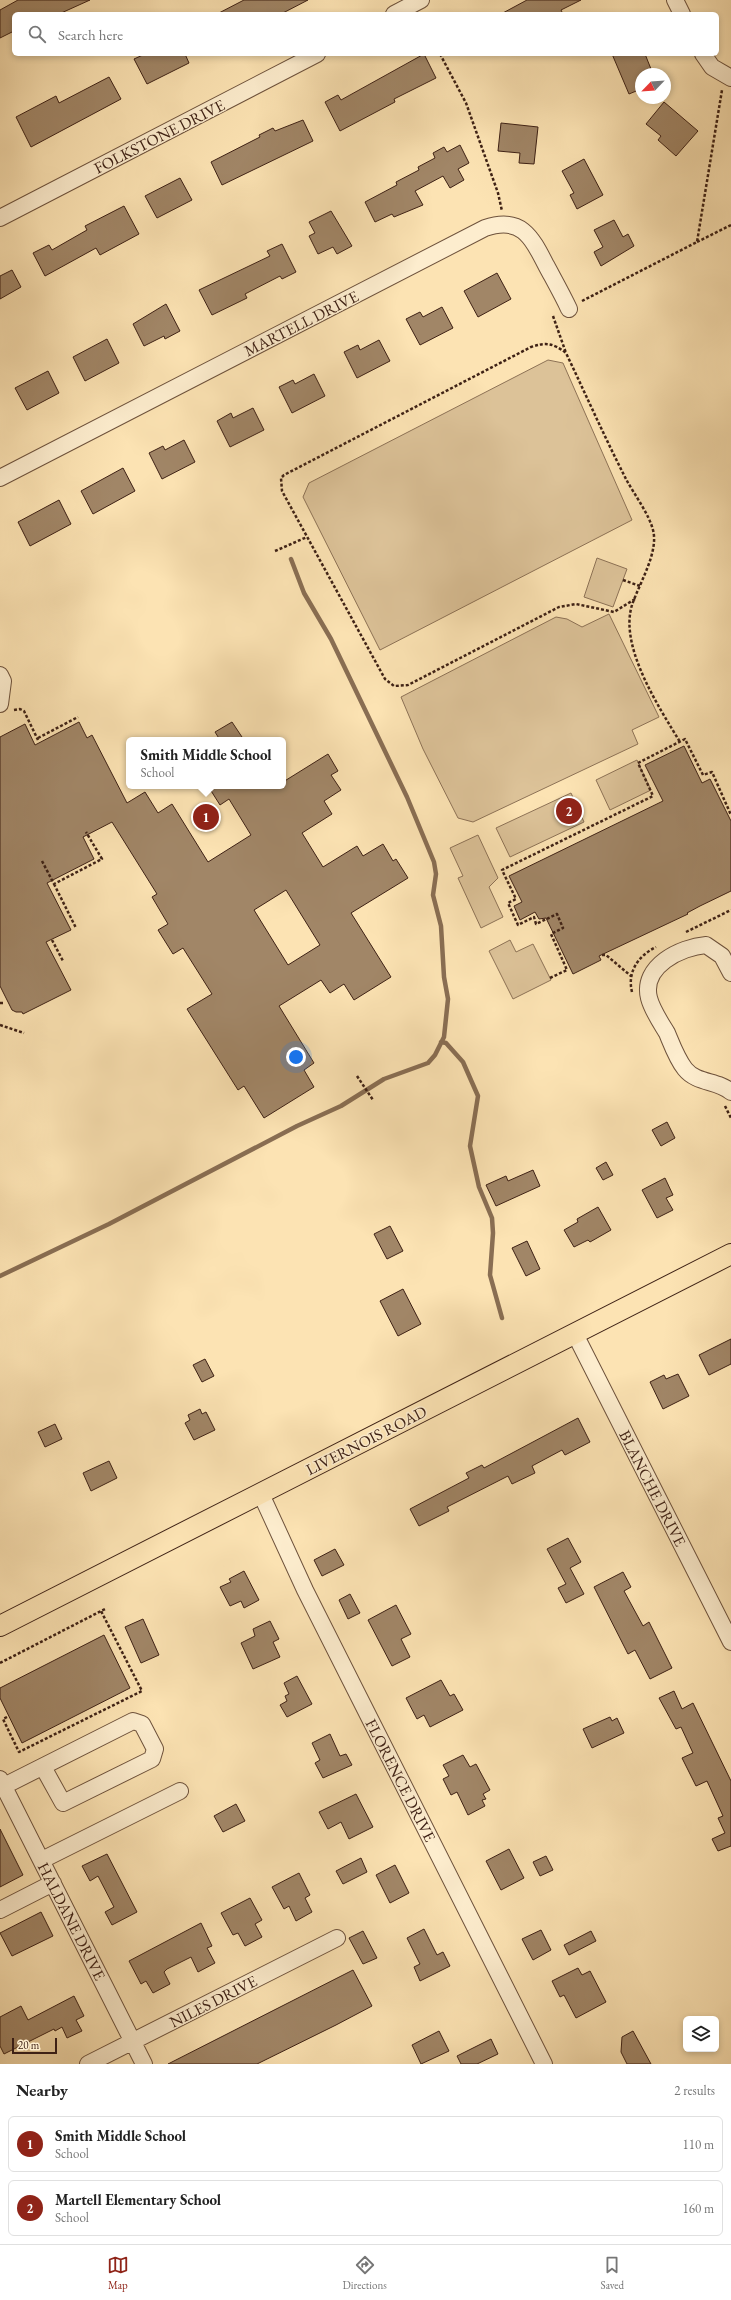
<!DOCTYPE html>
<html lang="en">
<head>
<meta charset="utf-8">
<style>
  body { margin:0; font-family:"EB Garamond",serif; background:#f6f6f6; color:#222 }
  .controls { position:absolute; right:12px; bottom:12px; display:grid; overflow:hidden; border-radius:6px; box-shadow:0 2px 6px #0003 }
  .controls button { width:36px; height:36px; display:grid; place-items:center; padding:0; border:0; border-bottom:1px solid #e0e0e0; background:#fff; color:#222; font:20px sans-serif }
  .compass { position:absolute; left:635px; top:68px; width:36px; height:36px; border-radius:50%; background:#fff; box-shadow:0 2px 6px #0003; rotate:245deg }
  .scale { position:absolute; left:12px; bottom:10px; width:45px; box-sizing:border-box; padding-left:4px; border:2px solid #3e2115; border-top:0; font-size:11px; line-height:14px; white-space:nowrap; color:#3e2115; -webkit-text-stroke:3px #fdedce; paint-order:stroke }
  .you { position:absolute; left:296px; top:1057px; width:14px; height:14px; margin:-10px; border:3px solid #fff; border-radius:50%; background:#1a73e8; box-shadow:0 0 0 6px #1a73e833 }
  .badge { display:grid; place-items:center; width:26px; height:26px; border-radius:50%; background:#8f2418; color:#fff; font-size:13px; font-weight:700 }
  .pin { position:absolute; translate:-50% -50%; border:2px solid #fff; box-shadow:0 1px 4px #0006 }
  .popup { position:absolute; left:126px; top:737px; width:160px; height:52px; box-sizing:border-box; display:grid; place-content:center; border-radius:6px; background:#fff; filter:drop-shadow(0 1px 3px #0005); font-size:13px; white-space:nowrap; color:#767676 }
  .popup b { font-size:15px; color:#222 }
  .popup::after { content:''; position:absolute; left:50%; top:100%; margin-left:-8px; border:8px solid transparent; border-top-color:#fff }
  .list { margin:0; padding:0; list-style:none }
  h2 { display:flex; justify-content:space-between; align-items:center; height:52px; margin:0; padding:0 16px; font-size:17px }
  h2 small { font-size:13px; font-weight:400; color:#767676 }
  .list li { display:grid; grid-template-columns:26px 1fr auto; gap:12px; align-items:center; box-sizing:border-box; height:56px; margin:0 8px 8px; padding:0 8px; border:1px solid #e0e0e0; border-radius:6px }
  .list b { display:block; font-size:15px; white-space:nowrap }
  .list p { margin:0; font-size:13px; white-space:nowrap; color:#767676 }
  .list em { font-size:13px; font-style:normal; color:#767676 }
  .icon { flex:none; width:22px; height:22px; fill:none; stroke:currentColor; stroke-width:2; stroke-linecap:round; stroke-linejoin:round }
  .map { position:relative; flex:none; width:731px; height:2064px; overflow:hidden }
  .search { position:absolute; background:#fff; box-shadow:0 2px 6px #0003; left:12px; right:12px; top:12px; height:44px; display:flex; align-items:center; gap:10px; box-sizing:border-box; padding:0 14px; border-radius:6px; color:#767676; font-size:15px }
  .sheet { height:180px; background:#fff }
  nav { display:flex; justify-content:space-around; align-items:center; box-sizing:border-box; height:56px; border-top:1px solid #e0e0e0; background:#fff; font-size:11px; color:#767676 }
  nav a { display:grid; justify-items:center; gap:2px }
  nav .on { color:#8f2418 }
  .map>svg:first-child { display:block }
</style>
</head>
<body>
<div class="map">
<svg width="731" height="2064" viewBox="0 0 731 2064">
  <rect width="100%" height="100%" fill="#fce3b3"/>
  <filter id="stains"><feTurbulence type="fractalNoise" baseFrequency=".005" numOctaves="4"/><feColorMatrix values="0 0 0 0 .2 0 0 0 0 .09 0 0 0 0 .02 0 0 0 .5 -.17"/></filter>
  <radialGradient id="worn" r=".72"><stop offset=".6" stop-color="#630" stop-opacity="0"/><stop offset="1" stop-color="#630" stop-opacity=".3"/></radialGradient>
  <path fill="#dcc298" stroke="#8d7256" d="M548,360L563,363L632,520L380,650L303,497L309,483Z
    M597,558L627,569L613,607L584,597Z
    M609,614L659,717L632,730L638,744L473,822L458,818L423,749L401,697L556,617L567,619L582,627Z
    M637,760L651,790L610,810L596,780Z
    M571,793L584,822L510,857L496,828Z
    M478,835L498,878L489,887L503,917L481,928L458,878L463,876L450,848Z
    M510,940L516,952L533,944L551,980L513,999L489,951Z"/>
  <g fill="none" stroke-linecap="round" stroke-linejoin="round">
    <path stroke="#896e53" stroke-width="4.5" d="M441,1042L446,1043L463,1062L478,1096L470,1146L479,1187L492,1218L493,1233L490,1275L502,1318
      M0,1276L109,1224L297,1126L341,1106L384,1079L428,1063L435,1055L444,1037L448,999L444,977L441,926L433,895L436,874L434,862L407,797L331,639L304,593L291,559"/>
  </g>
  <path fill="#a18667" stroke="#3e2115" fill-rule="evenodd" d="M18,0H90L59,14H14V31L0,38V10Z
    M244,0H308L281,14H217Z
    M527,0H581L561,10L563,14H501Z
    M145,54H185L189,63L147,84L134,59Z
    M424,54L436,78L394,99L395,102L340,131L325,102L338,95L341,100Z
    M612,54H645L653,74H641V89L629,94Z
    M109,77L121,99L31,147L16,117L56,96L59,103Z
    M664,102L698,131L676,156L658,140L661,136L646,124Z
    M303,120L313,141L222,185L211,162L260,137L259,135L273,128L275,131Z
    M501,123L538,127L534,164L519,163L520,153L498,151Z
    M460,145L469,163L458,169L464,180L450,188L443,176L415,191L423,205L394,217L392,214L375,222L365,202L397,185L396,182L419,170L418,167L435,158L433,153L444,147L447,152Z
    M584,159L603,195L577,209L570,195L574,193L562,171Z
    M180,178L192,200L157,218L145,196Z
    M124,206L139,234L100,255L96,248L45,276L33,253L49,245L52,250L87,230L85,226Z
    M331,211L352,246L337,254L333,247L318,254L309,236L315,233L309,222Z
    M614,220L623,237L628,234L634,246L601,266L594,252L603,247L594,230Z
    M282,244L296,272L282,279L280,276L245,294L247,298L212,315L199,290L270,256L267,251Z
    M12,270L21,287L0,299V276Z
    M497,273L511,299L478,317L464,291Z
    M166,304L180,331L165,339L164,336L144,346L133,324Z
    M442,307L453,328L420,345L406,319L420,312L423,317Z
    M107,339L119,363L85,381L73,357Z
    M379,340L390,361L357,378L344,352L358,345L360,350Z
    M48,371L59,393L27,410L15,388Z
    M314,374L325,396L292,413L279,387L293,380L295,384Z
    M253,408L264,430L230,447L217,421L231,413L233,418Z
    M184,440L195,462L162,479L149,453L163,446L165,450Z
    M123,468L135,491L93,514L81,491Z
    M59,500L71,524L30,546L18,522Z
    M79,722L87,738L92,735L127,803L145,792L158,813L172,804L208,862L251,835L229,799L220,805L208,786H283V782L328,754L338,771L331,775L341,790L324,801L332,814L302,833L323,867L357,846L363,856L383,844L393,861L396,859L408,878L351,913L391,977L354,1000L344,984L330,993L321,980L279,1006L314,1063L304,1070L314,1087L264,1118L244,1086L238,1090L187,1009L212,994L183,948L173,954L158,930L168,924L152,897L157,894L112,822L83,837L94,859L47,883L71,930L46,942L71,990L23,1014L22,1012H16L12,1010L0,986V737L25,724L35,745ZM286,890L320,945L288,965L254,910Z
    M232,722L244,740H220L215,732Z
    M684,746L702,783L710,779L731,821V891L700,906L687,913L688,914L599,956L601,960L573,974L546,918L539,919L535,912L520,920L514,906L522,902L509,876L663,801L645,765Z
    M667,1122L675,1138L661,1146L652,1130Z
    M606,1162L613,1175L603,1180L596,1168Z
    M533,1170L540,1186L496,1206L486,1185L506,1176L508,1181Z
    M665,1178L673,1195L666,1198L673,1210L657,1218L642,1190Z
    M598,1207L611,1230L590,1242L588,1240L574,1247L564,1230L578,1222L577,1219Z
    M390,1226L403,1251L387,1259L374,1234Z
    M527,1241L540,1269L526,1276L512,1248Z
    M403,1289L421,1324L398,1336L380,1301Z
    M731,1339V1364L709,1375L699,1355Z
    M205,1359L214,1376L202,1382L193,1365Z
    M678,1374L689,1396L663,1409L650,1382L664,1375L666,1379Z
    M200,1409L202,1414L206,1412L215,1430L194,1440L185,1423L190,1420L188,1415Z
    M578,1418L590,1442L565,1455L562,1450L532,1466L535,1473L512,1484L508,1476L447,1507L449,1511L419,1526L410,1509L469,1478L466,1473L482,1465L484,1468Z
    M55,1424L62,1439L45,1447L38,1432Z
    M109,1461L117,1478L91,1491L83,1473Z
    M568,1538L581,1562L570,1568L584,1594L566,1603L558,1588L566,1584L547,1549Z
    M335,1549L344,1565L322,1576L314,1560Z
    M244,1571L259,1600L244,1608L241,1601L230,1606L220,1587L231,1582L229,1579Z
    M623,1572L631,1587L624,1591L643,1626L649,1622L672,1668L650,1679L635,1650L628,1654L594,1587Z
    M350,1594L360,1613L348,1619L339,1600Z
    M396,1605L411,1634L401,1639L410,1657L392,1666L368,1620Z
    M143,1619L159,1655L141,1663L125,1627Z
    M270,1621L279,1639L273,1642L280,1657L253,1669L241,1643L255,1636L253,1629Z
    M104,1635L130,1688L22,1743L0,1698V1688Z
    M297,1676L312,1704L287,1717L280,1705L287,1701L285,1696L289,1694L284,1683Z
    M441,1680L450,1696L454,1694L463,1710L430,1727L424,1715L417,1719L406,1698Z
    M674,1691L682,1709L693,1703L731,1781V1846L718,1851L712,1839L725,1833L718,1818L723,1816L707,1781L696,1786L682,1758L693,1753L681,1727L676,1729L659,1698Z
    M610,1717L612,1721L617,1718L624,1733L592,1748L583,1729Z
    M330,1734L340,1756L346,1754L352,1765L323,1778L315,1763L320,1760L312,1743Z
    M463,1755L470,1767L476,1764L490,1790L483,1794L486,1799L482,1800L485,1806L468,1815L457,1792L451,1795L443,1779L449,1776L443,1765Z
    M356,1794L373,1827L349,1839L341,1822L328,1829L319,1812Z
    M236,1804L245,1821L223,1832L214,1816Z
    M0,1829L23,1875L0,1887Z
    M509,1849L524,1878L501,1890L486,1861Z
    M107,1854L137,1912L112,1925L105,1912L114,1907L98,1876L90,1881L82,1866Z
    M546,1856L553,1870L540,1876L533,1862Z
    M361,1858L367,1872L343,1884L336,1871Z
    M395,1865L409,1893L390,1903L376,1875Z
    M299,1873L310,1895L305,1898L312,1912L296,1921L289,1906L284,1909L272,1887Z
    M250,1898L262,1920L255,1924L262,1937L245,1946L238,1933L233,1935L221,1913Z
    M41,1912L53,1936L12,1956L0,1933Z
    M201,1923L212,1946L207,1948L215,1963L198,1972L191,1957L167,1969L164,1972L170,1984L153,1993L146,1981L141,1984L129,1961Z
    M424,1929L437,1955L443,1952L450,1966L420,1981L414,1967L420,1964L407,1938Z
    M541,1930L551,1950L533,1960L522,1939Z
    M363,1931L377,1958L363,1964L349,1938Z
    M591,1931L596,1941L569,1955L564,1945Z
    M578,1968L582,1975L590,1971L606,2002L576,2018L564,1995L560,1997L552,1981Z
    M353,1970L372,2006L336,2025L257,2064H168Z
    M74,1996L84,2016L76,2020L82,2031L67,2038L62,2027L55,2031L54,2029L4,2054L0,2046V2017L21,2006L28,2020Z
    M439,2031L449,2051L421,2064L412,2045Z
    M633,2031L651,2064H627L621,2052L622,2037Z
    M491,2039L498,2054L477,2064H461L457,2056Z"/>
  <g fill="none" stroke-linecap="round" stroke-linejoin="round">
    <defs>
      <path id="minor" d="M675,0L682,14
        M394,14L421,0
        M703,54L712,67L731,78
        M0,218L317,54
        M0,478L485,228C521,216 531,236 546,265C554,280 562,294 569,309
        M0,675L3,681L0,704
        M731,973L722,956L706,945C681,947 641,966 649,998C652,1010 661,1023 667,1033C672,1045 677,1059 685,1069C697,1084 718,1080 731,1092
        M575,1334L731,1642
        M261,1494L305,1590L544,2064
        M0,1779L144,2064
        M4,1786L133,1721L142,1724L155,1749L152,1759L63,1803L43,1767
        M42,1860L180,1791
        M0,1910L53,1883
        M88,2064L337,1938"/>
      <path id="major" d="M0,1626L731,1254"/>
    </defs>
    <use href="#minor" stroke="#6e523c" stroke-width="18"/>
    <use href="#major" stroke="#3e2115" stroke-width="22"/>
    <path stroke="#3e2115" stroke-width="2.5" stroke-dasharray="3 2" stroke-linecap="butt" d="M440,54L466,103L498,193L502,211
      M697,242L731,225
      M582,301L697,242L722,90
      M553,316L566,353
      M275,551L307,537
      M623,580L640,586
      M635,599L614,612L576,604L559,607L408,685L394,686L385,679L282,491L281,478L284,475L531,347C546,342 553,343 566,353C586,395 605,438 626,479C634,494 649,514 653,530C659,552 639,584 632,605C619,647 659,707 680,742
      M14,710L20,709L24,711L38,740
      M38,738L78,717
      M42,861L54,884L102,859L86,832
      M54,884L76,928
      M686,932L731,910
      M52,940L63,961
      M602,955H606L631,976
      M550,978L567,970L551,934L563,928L557,914L536,924L534,917L518,925L508,903L516,899L502,870L653,796L638,763L685,739L703,775L712,772L731,815
      M632,992C627,972 638,956 656,947
      M0,1003H3
      M0,1025L24,1033
      M357,1076L373,1100
      M725,1106L731,1118
      M0,1663L105,1609
      M7,1717L3,1719L19,1752L142,1691L101,1611"/>
    <use href="#minor" stroke="#fdedce" stroke-width="16"/>
    <use href="#major" stroke="#fce3b3" stroke-width="20"/>
  </g>
  <g text-anchor="middle" stroke-width="3" stroke-linejoin="round" paint-order="stroke">
    <g font-size="16" fill="#3e2115" stroke="#fdedce">
      <text transform="translate(159 136) rotate(-27)" y="6">FOLKSTONE DRIVE</text>
      <text transform="translate(301 323) rotate(-27)" y="6">MARTELL DRIVE</text>
      <text transform="translate(366 1440) rotate(-27)" y="6">LIVERNOIS ROAD</text>
      <text transform="translate(653 1488) rotate(63)" y="6">BLANCHE DRIVE</text>
      <text transform="translate(401 1780) rotate(63)" y="6">FLORENCE DRIVE</text>
      <text transform="translate(72 1921) rotate(63)" y="6">HALDANE DRIVE</text>
      <text transform="translate(213 2001) rotate(-27)" y="6">NILES DRIVE</text>
    </g>
  </g>
  <rect width="100%" height="100%" filter="url(#stains)"/>
  <rect width="100%" height="100%" fill="url(#worn)"/>
</svg>
<div class="controls">
<button><svg class="icon" aria-label="layers" viewBox="0 0 24 24"><path d="M12 4l9 5-9 5-9-5zM3 14l9 5 9-5"/></svg></button>
</div>
<svg class="compass" viewBox="-18 -18 36 36"><path d="M0-13l5 13h-10z" fill="#e53935"/><path d="M0 13l5-13h-10z" fill="#767676"/></svg>
<div class="scale">20 m</div>
<div class="you"></div>
<div class="pin badge" style="left:206px;top:817px">1</div>
<div class="popup"><b>Smith Middle School</b>School</div>
<div class="pin badge" style="left:569px;top:811px">2</div>
<div class="search"><svg class="icon" aria-label="search" viewBox="0 0 24 24"><circle cx="10" cy="10" r="6"/><path d="M15 15l6 6"/></svg>Search here</div>
</div>
<section class="sheet">
<h2>Nearby<small>2 results</small></h2>
<ul class="list">
<li><span class="badge">1</span><div><b>Smith Middle School</b><p>School</p></div><em>110 m</em></li>
<li><span class="badge">2</span><div><b>Martell Elementary School</b><p>School</p></div><em>160 m</em></li>
</ul>
</section>
<nav>
<a class="on"><svg class="icon" aria-label="map" viewBox="0 0 24 24"><path d="M3 6l6-2 6 2 6-2v14l-6 2-6-2-6 2zM9 4v14M15 6v14"/></svg>Map</a>
<a><svg class="icon" aria-label="directions" viewBox="0 0 24 24"><path d="M12 3l9 9-9 9-9-9zM9 14v-3h6M13 9l2 2-2 2"/></svg>Directions</a>
<a><svg class="icon" aria-label="saved" viewBox="0 0 24 24"><path d="M7 4h10v16l-5-4-5 4z"/></svg>Saved</a>
</nav>
</body>
</html>
